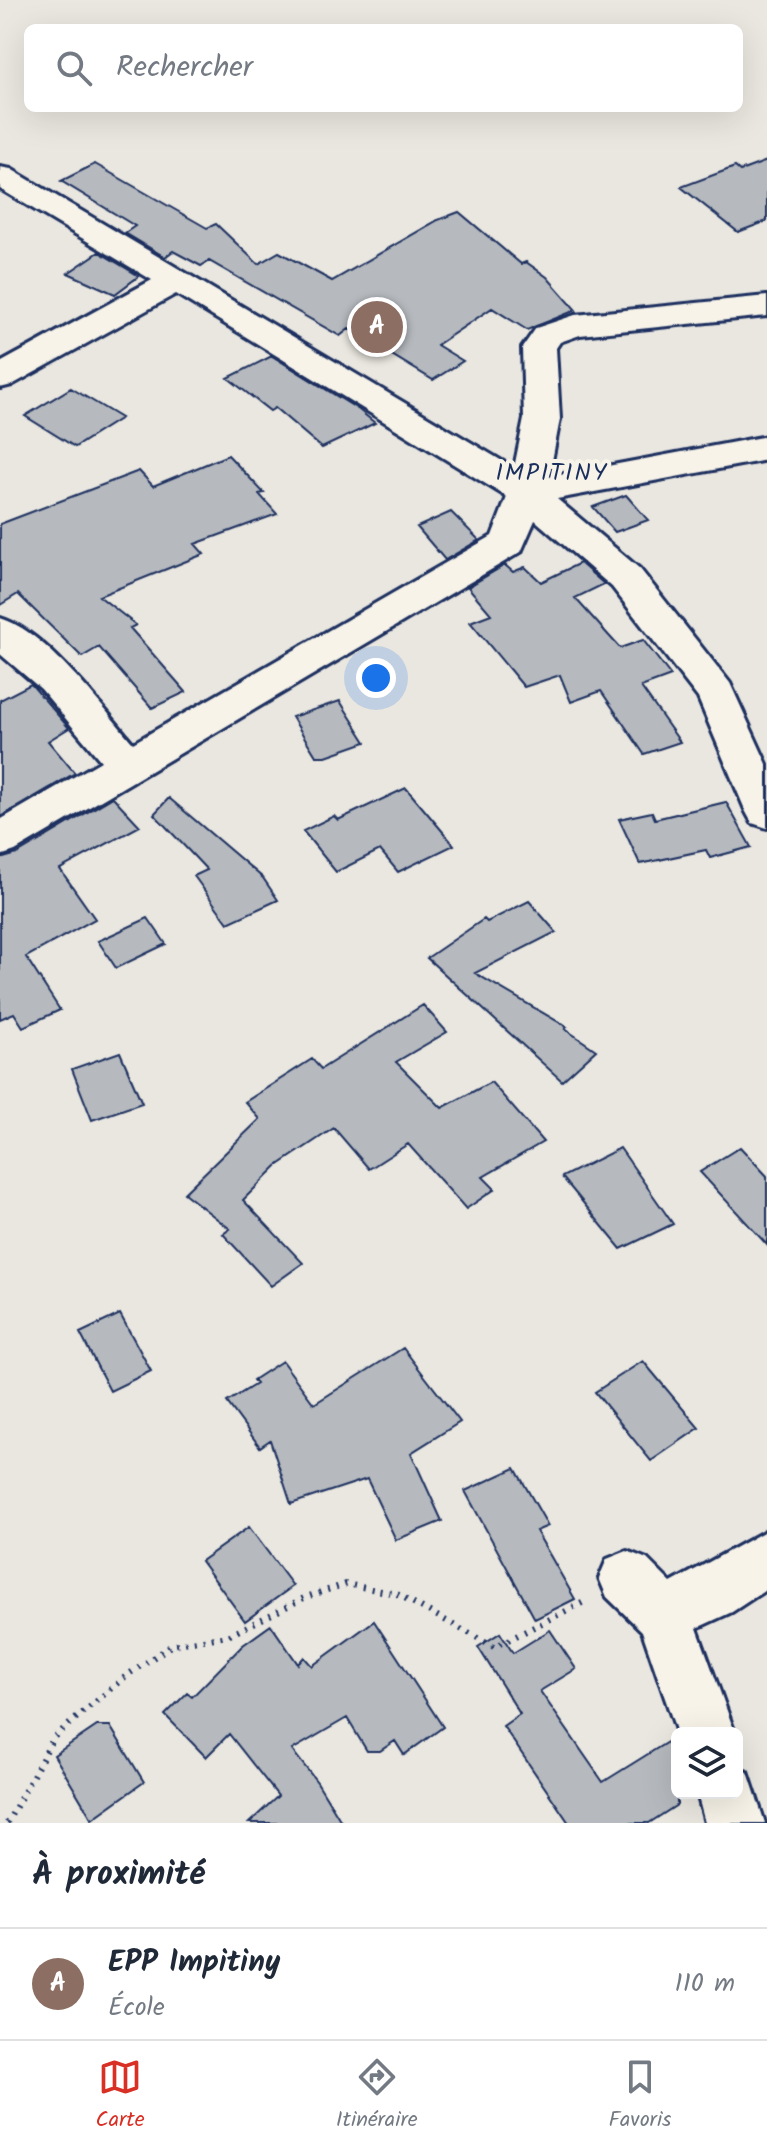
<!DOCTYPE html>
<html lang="fr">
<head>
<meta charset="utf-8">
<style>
  body { margin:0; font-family:Kalam,sans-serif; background:#f6f6f7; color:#1f2937 }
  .controls { position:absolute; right:24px; bottom:24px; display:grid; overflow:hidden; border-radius:12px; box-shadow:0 8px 32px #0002 }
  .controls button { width:72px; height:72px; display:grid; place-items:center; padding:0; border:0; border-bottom:2px solid #e0e1e3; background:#fff; color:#1f2937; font:40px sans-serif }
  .you { position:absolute; left:376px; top:678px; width:28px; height:28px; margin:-20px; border:6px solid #fff; border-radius:50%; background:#1a73e8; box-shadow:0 0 0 12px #1a73e833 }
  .badge { display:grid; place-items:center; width:52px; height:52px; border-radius:50%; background:#d93025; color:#fff; font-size:26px; font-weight:700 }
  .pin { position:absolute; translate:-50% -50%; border:4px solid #fff; box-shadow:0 2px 8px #0006 }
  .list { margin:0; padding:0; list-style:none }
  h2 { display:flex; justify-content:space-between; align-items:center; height:104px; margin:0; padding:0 32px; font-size:34px }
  h2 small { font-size:26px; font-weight:400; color:#747a83 }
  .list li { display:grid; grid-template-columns:52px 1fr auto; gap:24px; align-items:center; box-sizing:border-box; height:112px; padding:0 32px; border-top:2px solid #e0e1e3 }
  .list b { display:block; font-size:30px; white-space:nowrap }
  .list p { margin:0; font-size:26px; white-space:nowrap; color:#747a83 }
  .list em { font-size:26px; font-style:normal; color:#747a83 }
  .icon { flex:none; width:44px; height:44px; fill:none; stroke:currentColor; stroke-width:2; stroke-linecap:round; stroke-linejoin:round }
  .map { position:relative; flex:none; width:767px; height:1823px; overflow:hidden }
  .search { position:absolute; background:#fff; box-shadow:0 8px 32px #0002; left:24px; right:24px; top:24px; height:88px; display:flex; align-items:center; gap:20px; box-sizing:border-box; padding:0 28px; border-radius:12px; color:#747a83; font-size:30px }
  .sheet { height:216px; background:#fff }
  nav { display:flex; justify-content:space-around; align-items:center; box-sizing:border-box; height:112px; border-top:2px solid #e0e1e3; background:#fff; font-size:22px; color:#747a83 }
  nav a { display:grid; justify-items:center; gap:4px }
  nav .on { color:#d93025 }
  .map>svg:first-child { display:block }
</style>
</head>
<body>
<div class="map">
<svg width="767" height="1823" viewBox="0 0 767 1823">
  <rect width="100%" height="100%" fill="#eae7e0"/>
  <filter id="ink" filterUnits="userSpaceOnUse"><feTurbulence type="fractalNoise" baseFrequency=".0125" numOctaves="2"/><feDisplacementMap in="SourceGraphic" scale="16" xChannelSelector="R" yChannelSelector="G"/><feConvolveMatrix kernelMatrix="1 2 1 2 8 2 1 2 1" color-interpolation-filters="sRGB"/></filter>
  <g filter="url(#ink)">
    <path fill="#b6babf" stroke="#1b2f5e" stroke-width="2" d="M767,161V221L738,232L681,187L735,167L740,171Z
      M95,164L207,228L216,224L258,264L279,252L332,281L438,220L459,212L521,264L526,262L547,277L576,310L527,330L492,308L437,345L463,361L433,380L349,329L340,336L209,261L201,266L173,251L165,257L125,233L135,226L61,181Z
      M99,252L139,276L115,294L68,273Z
      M272,356L359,410L375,423L322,448L275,408L270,411L228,378Z
      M71,388L121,418L75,447L25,416Z
      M228,455L264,493L259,494L277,514L195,544L204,554L99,596L136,625L130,628L186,692L152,708L99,647L82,657L18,594L0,605V524L139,471L153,486Z
      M626,495L648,520L615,532L593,507Z
      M451,512L479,540L445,560L417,527Z
      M580,563L604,584L575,598L620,648L643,640L671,676L641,687L680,742L644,754L601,691L571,702L560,675L524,687L470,622L491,614L468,587L505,565L513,572L525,567L541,582Z
      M31,684L69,728L48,741L75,773L0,817V700Z
      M340,701L366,742L326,756H316L292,717Z
      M406,788L454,845L398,872L380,850L336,872L303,831L334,816L338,820Z
      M113,797L140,826L60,869L95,919L26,957L60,1010L23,1027L14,1013L0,1019V859L17,854Z
      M169,798L263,878L278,900L228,923L194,876L207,870L154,814Z
      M726,802L751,847L710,858L706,850L640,864L619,819L652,812L655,819Z
      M529,901L556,932L475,973L567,1027L565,1029L596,1050L562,1081L427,958L484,919L487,922Z
      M148,918L166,944L116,968L98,941Z
      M423,1005L447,1032L396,1062L442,1108L491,1082L543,1142L483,1177L495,1189L466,1209L408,1144L369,1169L334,1128L277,1166L243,1200L303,1263L271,1286L223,1234L230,1229L184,1193L260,1119L245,1102L312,1059L321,1069Z
      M120,1052L142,1103L92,1120L72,1069Z
      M740,1147L767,1176V1245L700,1172Z
      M620,1148L673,1224L621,1249L562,1177Z
      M120,1314L151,1371L110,1391L80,1333Z
      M403,1348L460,1422L411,1453L442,1521L396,1540L367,1479L291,1504L270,1440L260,1447L227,1402L256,1384L253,1380L282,1361L314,1404Z
      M643,1361L699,1428L651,1461L595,1392Z
      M515,1468L548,1526L536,1531L575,1599L535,1619L465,1491Z
      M249,1527L293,1586L245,1621L201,1561Z
      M374,1621L443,1727L404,1755L395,1741L380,1751H367L347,1718L292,1750L317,1782L342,1823H249L278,1796L229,1734L206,1757L165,1715L187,1693L192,1697L243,1645L271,1625L298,1664L304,1657L312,1666Z
      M550,1630L576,1669L540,1691L603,1782L677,1736V1805L649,1823H569L503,1726L520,1714L478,1647L500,1633L513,1653Z
      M97,1726H110L144,1782L92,1819L54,1755Z"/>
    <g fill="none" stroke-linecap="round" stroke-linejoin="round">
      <defs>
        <path id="minor" d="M0,167L11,169L514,468L524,419L522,348L536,328L575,315L767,296V316L580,335L560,342L556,348L560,419L549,477L767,436V460L557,499L640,569L730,683L767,764V828L752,823L746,812L698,698L612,587L535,520L521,552L15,851L0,856V820L101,761L41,689L0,654V618C46,631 102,707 133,743L492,536L507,497L176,294L12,385L0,388V363L152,280L0,189Z
          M767,1530V1589L732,1612L697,1628L735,1733H677L642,1631L607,1597L599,1578L607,1559L627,1551L647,1559L671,1583Z
          M737,1768L748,1772L765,1823H705L697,1793H737Z"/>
      </defs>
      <use href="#minor" stroke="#1b2f5e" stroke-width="6"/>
      <path stroke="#1b2f5e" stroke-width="6" stroke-dasharray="2 7" stroke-linecap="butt" d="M7,1823L54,1737L126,1676L172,1645L228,1636L306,1597L346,1584L397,1594L494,1647L588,1600"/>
      <use href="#minor" fill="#f7f3e8" fill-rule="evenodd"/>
    </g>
  </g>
  <g text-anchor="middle" stroke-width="8" stroke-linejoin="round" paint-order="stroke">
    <g font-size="24" letter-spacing="2" fill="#1b2f5e" stroke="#f7f3e8">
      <text x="552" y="480">IMPITINY</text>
    </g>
  </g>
</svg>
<div class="controls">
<button><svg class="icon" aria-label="layers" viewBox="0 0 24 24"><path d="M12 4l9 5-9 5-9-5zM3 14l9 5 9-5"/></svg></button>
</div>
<div class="you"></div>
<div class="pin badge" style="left:377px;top:327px;background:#8d6e63">A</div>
<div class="search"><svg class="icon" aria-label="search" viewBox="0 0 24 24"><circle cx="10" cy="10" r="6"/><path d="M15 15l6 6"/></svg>Rechercher</div>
</div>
<section class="sheet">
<h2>À proximité<small></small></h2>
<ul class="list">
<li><span class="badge" style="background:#8d6e63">A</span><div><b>EPP Impitiny</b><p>École</p></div><em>110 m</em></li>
</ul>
</section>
<nav>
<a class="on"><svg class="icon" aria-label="map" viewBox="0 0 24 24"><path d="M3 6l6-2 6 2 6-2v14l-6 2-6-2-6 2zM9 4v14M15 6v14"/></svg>Carte</a>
<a><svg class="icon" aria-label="directions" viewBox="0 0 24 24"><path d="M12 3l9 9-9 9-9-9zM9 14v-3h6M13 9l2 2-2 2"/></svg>Itinéraire</a>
<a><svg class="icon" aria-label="saved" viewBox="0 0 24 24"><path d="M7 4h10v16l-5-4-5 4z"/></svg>Favoris</a>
</nav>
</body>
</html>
